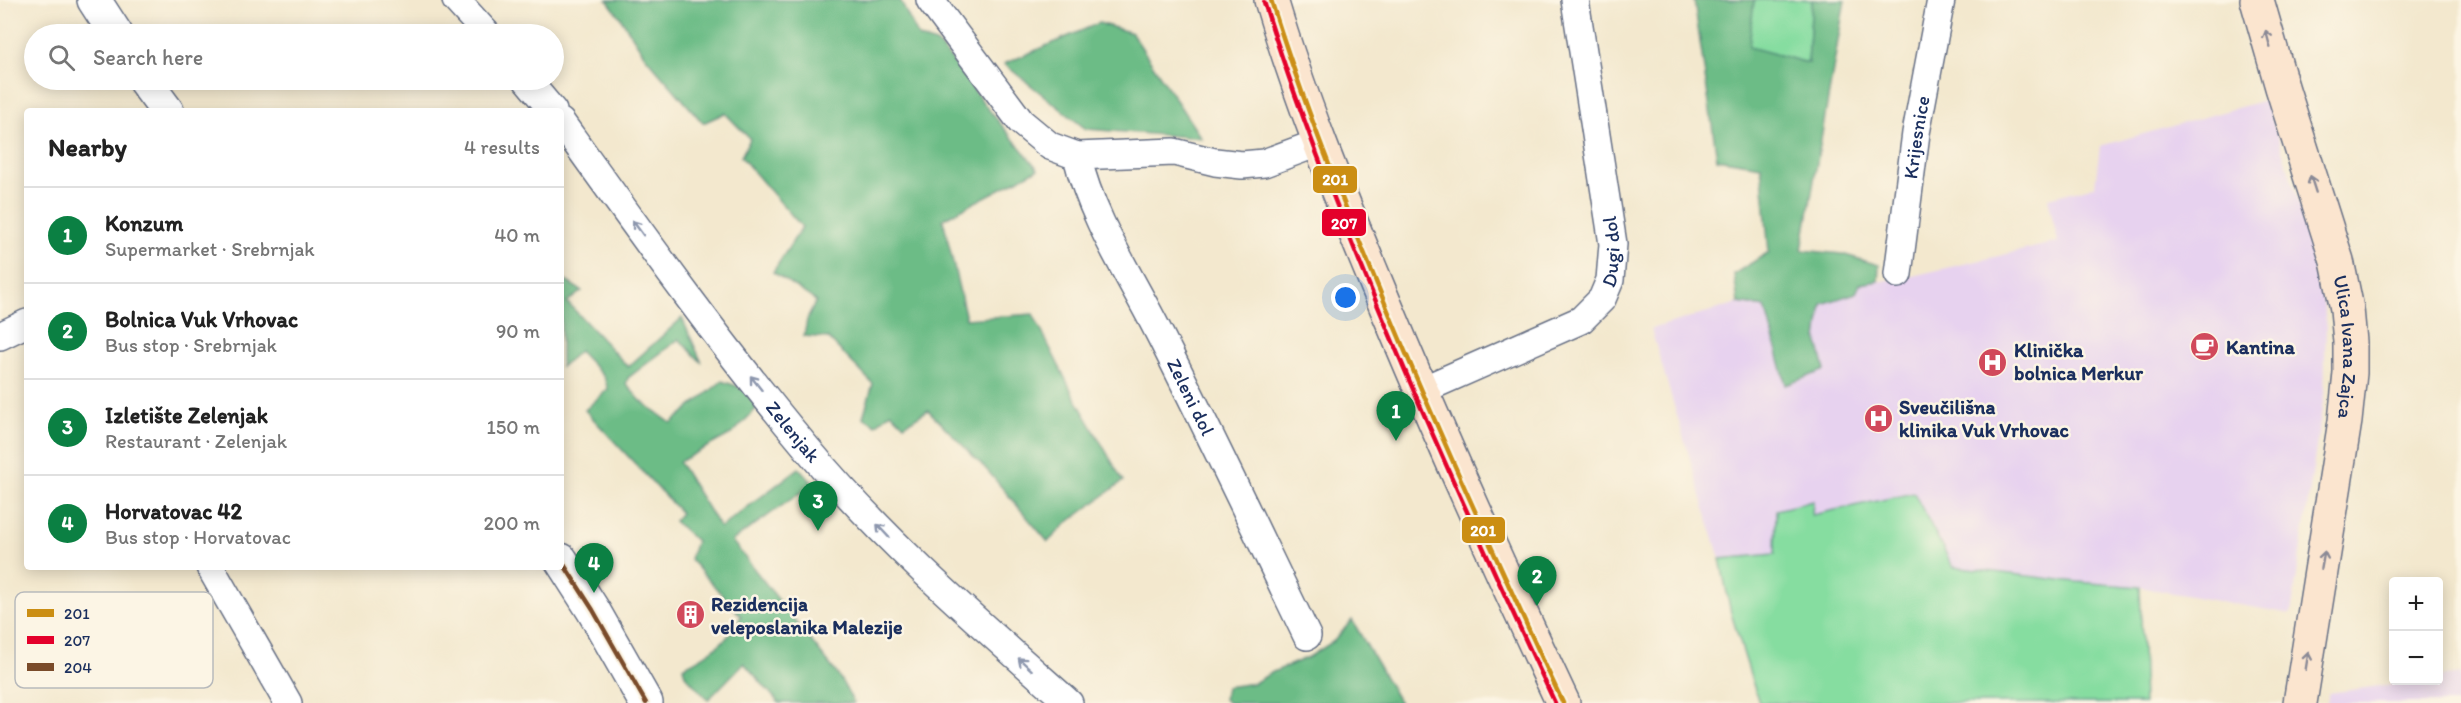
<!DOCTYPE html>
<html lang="en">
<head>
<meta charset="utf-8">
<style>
  body { margin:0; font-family:Itim,sans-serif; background:#f6f6f6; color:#222 }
  .controls { position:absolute; right:18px; bottom:18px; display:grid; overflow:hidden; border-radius:6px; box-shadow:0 3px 15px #0003 }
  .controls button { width:54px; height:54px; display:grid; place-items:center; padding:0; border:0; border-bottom:2px solid #e0e0e0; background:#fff; color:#222; font:30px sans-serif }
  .you { position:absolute; left:1346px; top:298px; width:21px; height:21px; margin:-15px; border:4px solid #fff; border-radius:50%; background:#1a73e8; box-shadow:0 0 0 9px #1a73e833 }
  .badge { display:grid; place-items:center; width:39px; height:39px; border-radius:50%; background:#0b8043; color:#fff; font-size:20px; font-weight:700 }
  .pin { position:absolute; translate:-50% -50px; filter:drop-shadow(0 2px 3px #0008) }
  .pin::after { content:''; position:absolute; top:32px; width:21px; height:18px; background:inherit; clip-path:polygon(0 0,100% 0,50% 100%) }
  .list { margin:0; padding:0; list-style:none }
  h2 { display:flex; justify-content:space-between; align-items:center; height:78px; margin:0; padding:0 24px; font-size:26px }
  h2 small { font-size:20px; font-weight:400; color:#767676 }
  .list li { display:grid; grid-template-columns:39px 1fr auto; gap:18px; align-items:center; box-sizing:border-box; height:96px; padding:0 24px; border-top:2px solid #e0e0e0 }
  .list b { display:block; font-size:22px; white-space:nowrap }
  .list p { margin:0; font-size:20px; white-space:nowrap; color:#767676 }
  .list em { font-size:20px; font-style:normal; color:#767676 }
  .icon { flex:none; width:33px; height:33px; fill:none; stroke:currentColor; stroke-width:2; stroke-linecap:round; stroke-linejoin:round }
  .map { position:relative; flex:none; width:2461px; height:703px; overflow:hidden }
  .search { position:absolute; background:#fff; box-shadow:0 3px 15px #0003; left:24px; top:24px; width:540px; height:66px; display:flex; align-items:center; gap:15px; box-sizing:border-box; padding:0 21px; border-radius:33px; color:#767676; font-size:22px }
  .panel { position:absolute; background:#fff; box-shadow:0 3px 15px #0003; left:24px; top:108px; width:540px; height:462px; border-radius:6px }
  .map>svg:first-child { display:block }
</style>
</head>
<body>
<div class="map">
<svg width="2461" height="703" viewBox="0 0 2461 703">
  <rect width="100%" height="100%" fill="#fcf5e5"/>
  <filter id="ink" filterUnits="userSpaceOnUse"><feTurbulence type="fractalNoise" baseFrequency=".0167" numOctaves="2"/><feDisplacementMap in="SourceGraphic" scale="12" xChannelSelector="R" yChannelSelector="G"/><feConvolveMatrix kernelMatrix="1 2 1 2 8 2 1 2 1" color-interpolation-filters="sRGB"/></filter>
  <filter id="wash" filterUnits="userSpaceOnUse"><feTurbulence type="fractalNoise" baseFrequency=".008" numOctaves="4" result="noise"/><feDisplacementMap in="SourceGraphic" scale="24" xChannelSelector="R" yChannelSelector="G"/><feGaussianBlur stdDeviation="1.35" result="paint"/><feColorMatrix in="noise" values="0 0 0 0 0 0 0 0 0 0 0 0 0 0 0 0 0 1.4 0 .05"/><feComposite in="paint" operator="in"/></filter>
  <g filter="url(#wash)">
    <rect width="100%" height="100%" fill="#f3e8ce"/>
    <path fill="#e7d2ef" d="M2266,100L2318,263L2326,322L2324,395L2291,614L2140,587L2077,582L1953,567L1720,559L1651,329L1738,303L1908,277L2058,242L2048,198L2095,186L2100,146Z
      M2461,674V703H2327L2329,693L2415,681L2438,680L2439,677Z"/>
    <path fill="#86dda0" stroke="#50867f" stroke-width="1.5" d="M1754,0H1812L1808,63L1748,47Z
      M1914,493L1953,567L2077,582L2140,587L2144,703H1759L1731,613L1720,559L1775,554L1776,510L1813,501L1812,515Z"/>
    <path fill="#6cbc86" stroke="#447672" stroke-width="1.5" d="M607,0H900L919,38L936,43L952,60L985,105L1038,169L943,219L966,319L1033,314L1073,394L1123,481L1067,523L1048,542L987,470L928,410L904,425L891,412L876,425L863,417L873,384L828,338L804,336L807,320L816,301L773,272L802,227L741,157L750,139L725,113L703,123L645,56L620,17Z
      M1694,0H1754L1749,47L1808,63L1812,0H1845L1802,250L1842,254L1879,265L1878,281L1860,284L1856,293L1822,304L1817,339L1825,370L1786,385L1765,307L1738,303L1734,274L1769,252L1761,166L1717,159Z
      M1099,23L1132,33L1201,138L1086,129L1004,64Z
      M561,278L582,291L567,302L628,367L682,318L702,363L679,339L628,378L626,384L641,401L671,423L722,381L737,386L756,398V409L733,433L679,462L720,528L799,468L825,496L800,493L732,541L838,675L854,703H779L744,663L708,700L685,675L683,667C706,656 732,640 741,616L690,559L696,541L674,521L681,513L585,410L608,389L604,377L579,351L561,367Z
      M1352,620L1400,703H1228L1224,699L1226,687L1254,683L1273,672L1309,657L1334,641Z"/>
  </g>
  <g filter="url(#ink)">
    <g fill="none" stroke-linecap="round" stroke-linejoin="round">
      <defs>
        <g id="minor">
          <path d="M456,0L487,34"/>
          <path d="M930,0L1021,122L1050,146L1077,156L1174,152L1215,162L1242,165L1264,163L1318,143"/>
          <path d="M527,80L553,111"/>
          <path id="s1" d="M561,122C640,232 719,343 806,447C883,540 979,623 1069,703"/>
          <path id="s2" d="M1077,156C1092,220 1130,275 1159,333C1210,433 1258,535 1307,636"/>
          <path id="s3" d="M1898,274L1916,133L1941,0"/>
          <path d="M0,336L27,323"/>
          <path id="s4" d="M1420,391L1581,320L1602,299L1610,280L1613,244L1575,0"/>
          <path d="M210,567L288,703"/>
        </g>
        <path id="tertiary" d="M94,0L116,34
          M144,80L167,111
          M561,560L593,610L646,703"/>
        <g id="secondary">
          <path d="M1271,0C1300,98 1338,191 1377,285C1435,426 1498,565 1563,703"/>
          <path id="s5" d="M2257,0L2282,87L2337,261L2347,309L2350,342V373L2345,421L2300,703"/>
        </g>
      </defs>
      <use href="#minor" stroke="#677085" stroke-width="30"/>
      <use href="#tertiary" stroke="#677085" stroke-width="36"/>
      <use href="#secondary" stroke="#677085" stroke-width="36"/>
      <use href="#minor" stroke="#fff" stroke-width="27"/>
      <use href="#tertiary" stroke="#fff" stroke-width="33"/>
      <use href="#secondary" stroke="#fbe5cf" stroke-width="33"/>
      <defs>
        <path id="bus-1" d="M1271,0C1303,103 1343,202 1384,301C1440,437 1501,570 1563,703"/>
        <path id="bus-2" d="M1264,2C1296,105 1336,205 1377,304C1433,439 1493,571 1555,703"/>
        <path id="bus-3" d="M561,560L593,610L646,703"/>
      </defs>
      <use href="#bus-1" stroke="#fcf5e5" stroke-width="9"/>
      <use href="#bus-2" stroke="#fcf5e5" stroke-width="9"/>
      <use href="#bus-3" stroke="#fcf5e5" stroke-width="9"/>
      <use href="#bus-1" stroke="#cb8e13" stroke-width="4.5"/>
      <use href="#bus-2" stroke="#e4002b" stroke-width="4.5"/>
      <use href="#bus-3" stroke="#7a4b2a" stroke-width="4.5"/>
    </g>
    <defs><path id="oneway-shaft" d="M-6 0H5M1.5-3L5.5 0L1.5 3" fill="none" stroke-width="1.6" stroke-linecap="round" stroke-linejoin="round" transform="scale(1.5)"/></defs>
    <g stroke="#8b8a96">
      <use href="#oneway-shaft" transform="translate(2268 39) rotate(-105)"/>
      <use href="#oneway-shaft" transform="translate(2313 184) rotate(-108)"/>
      <use href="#oneway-shaft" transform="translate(2323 560) rotate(-80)"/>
      <use href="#oneway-shaft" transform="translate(2307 661) rotate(-81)"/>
    </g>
    <g stroke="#8d97ae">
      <use href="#oneway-shaft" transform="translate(638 228) rotate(-126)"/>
      <use href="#oneway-shaft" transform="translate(756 383) rotate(-128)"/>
      <use href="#oneway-shaft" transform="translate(883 531) rotate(-133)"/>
      <use href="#oneway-shaft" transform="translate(1025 664) rotate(-138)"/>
    </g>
  </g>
  <defs>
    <symbol id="cafe-disc" viewBox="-11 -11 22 22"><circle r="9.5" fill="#d1495b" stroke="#fcf5e5"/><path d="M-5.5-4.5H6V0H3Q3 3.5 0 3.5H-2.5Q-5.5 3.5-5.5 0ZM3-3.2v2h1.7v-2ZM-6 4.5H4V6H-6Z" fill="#fff"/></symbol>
    <symbol id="hospital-disc" viewBox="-11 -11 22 22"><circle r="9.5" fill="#d1495b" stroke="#fcf5e5"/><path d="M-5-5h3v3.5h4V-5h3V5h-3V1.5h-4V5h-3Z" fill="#fff"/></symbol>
    <symbol id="building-disc" viewBox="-11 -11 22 22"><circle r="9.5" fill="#d1495b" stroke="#fcf5e5"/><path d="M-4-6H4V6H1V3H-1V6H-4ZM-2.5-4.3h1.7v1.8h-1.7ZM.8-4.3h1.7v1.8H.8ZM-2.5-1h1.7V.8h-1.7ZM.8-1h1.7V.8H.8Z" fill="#fff"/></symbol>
  </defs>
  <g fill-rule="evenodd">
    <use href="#cafe-disc" x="2188" y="330" width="33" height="33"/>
    <use href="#hospital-disc" x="1976" y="346" width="33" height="33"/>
    <use href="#hospital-disc" x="1862" y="402" width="33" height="33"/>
    <use href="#building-disc" x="674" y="598" width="33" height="33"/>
  </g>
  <g text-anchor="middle" stroke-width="5" stroke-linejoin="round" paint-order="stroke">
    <g font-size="20" fill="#1b2f5e" stroke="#fcf5e5">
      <text dy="7" stroke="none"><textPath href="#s3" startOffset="138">Krijesnice</textPath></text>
      <text dy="7" stroke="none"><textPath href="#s4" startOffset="255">Dugi dol</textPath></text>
      <text dy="7" stroke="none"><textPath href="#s5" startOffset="360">Ulica Ivana Zajca</textPath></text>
      <text dy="7" stroke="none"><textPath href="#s2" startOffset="267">Zeleni dol</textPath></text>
      <text dy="7" stroke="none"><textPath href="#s1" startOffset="387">Zelenjak</textPath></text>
    </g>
    <g font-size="20" font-weight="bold" fill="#1b2f5e" stroke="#fcf5e5" text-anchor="start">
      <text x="2226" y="354">Kantina</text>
      <text x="2014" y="357">Klinička<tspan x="2014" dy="23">bolnica Merkur</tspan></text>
      <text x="1899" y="414">Sveučilišna<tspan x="1899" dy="23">klinika Vuk Vrhovac</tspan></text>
      <text x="711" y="611">Rezidencija<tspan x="711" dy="23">veleposlanika Malezije</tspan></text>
    </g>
  </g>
  <rect x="15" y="592" width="198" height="96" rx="9" fill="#fcf5e5" stroke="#b8babc" stroke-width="1.5"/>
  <rect x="27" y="609" width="27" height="8" fill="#cb8e13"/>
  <rect x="27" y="636" width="27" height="8" fill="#e4002b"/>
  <rect x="27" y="663" width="27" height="8" fill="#7a4b2a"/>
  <g font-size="16" fill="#1b2f5e">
    <text x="64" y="619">201</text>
    <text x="64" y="646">207</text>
    <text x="64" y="673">204</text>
  </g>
  <g stroke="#fcf5e5" stroke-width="2">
    <rect x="1312" y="165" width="46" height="29" rx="6" fill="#cb8e13"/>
    <rect x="1321" y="208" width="46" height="29" rx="6" fill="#e4002b"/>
    <rect x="1461" y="516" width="45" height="28" rx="6" fill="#cb8e13"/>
  </g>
  <g font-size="16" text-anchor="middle" font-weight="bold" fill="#fff">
    <text x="1335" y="185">201</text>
    <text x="1344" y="229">207</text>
    <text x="1483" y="536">201</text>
  </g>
</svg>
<div class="controls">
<button>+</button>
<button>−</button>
</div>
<div class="you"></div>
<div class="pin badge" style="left:1396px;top:441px">1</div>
<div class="pin badge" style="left:1537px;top:606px">2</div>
<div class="pin badge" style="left:818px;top:531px">3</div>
<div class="pin badge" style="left:594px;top:593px">4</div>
<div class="search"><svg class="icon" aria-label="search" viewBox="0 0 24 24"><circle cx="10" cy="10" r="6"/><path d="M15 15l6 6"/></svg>Search here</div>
<section class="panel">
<h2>Nearby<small>4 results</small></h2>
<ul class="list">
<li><span class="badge">1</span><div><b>Konzum</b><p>Supermarket · Srebrnjak</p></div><em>40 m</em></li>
<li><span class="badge">2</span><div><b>Bolnica Vuk Vrhovac</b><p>Bus stop · Srebrnjak</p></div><em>90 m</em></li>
<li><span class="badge">3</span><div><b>Izletište Zelenjak</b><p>Restaurant · Zelenjak</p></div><em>150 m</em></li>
<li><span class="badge">4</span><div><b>Horvatovac 42</b><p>Bus stop · Horvatovac</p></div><em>200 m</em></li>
</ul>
</section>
</div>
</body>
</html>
